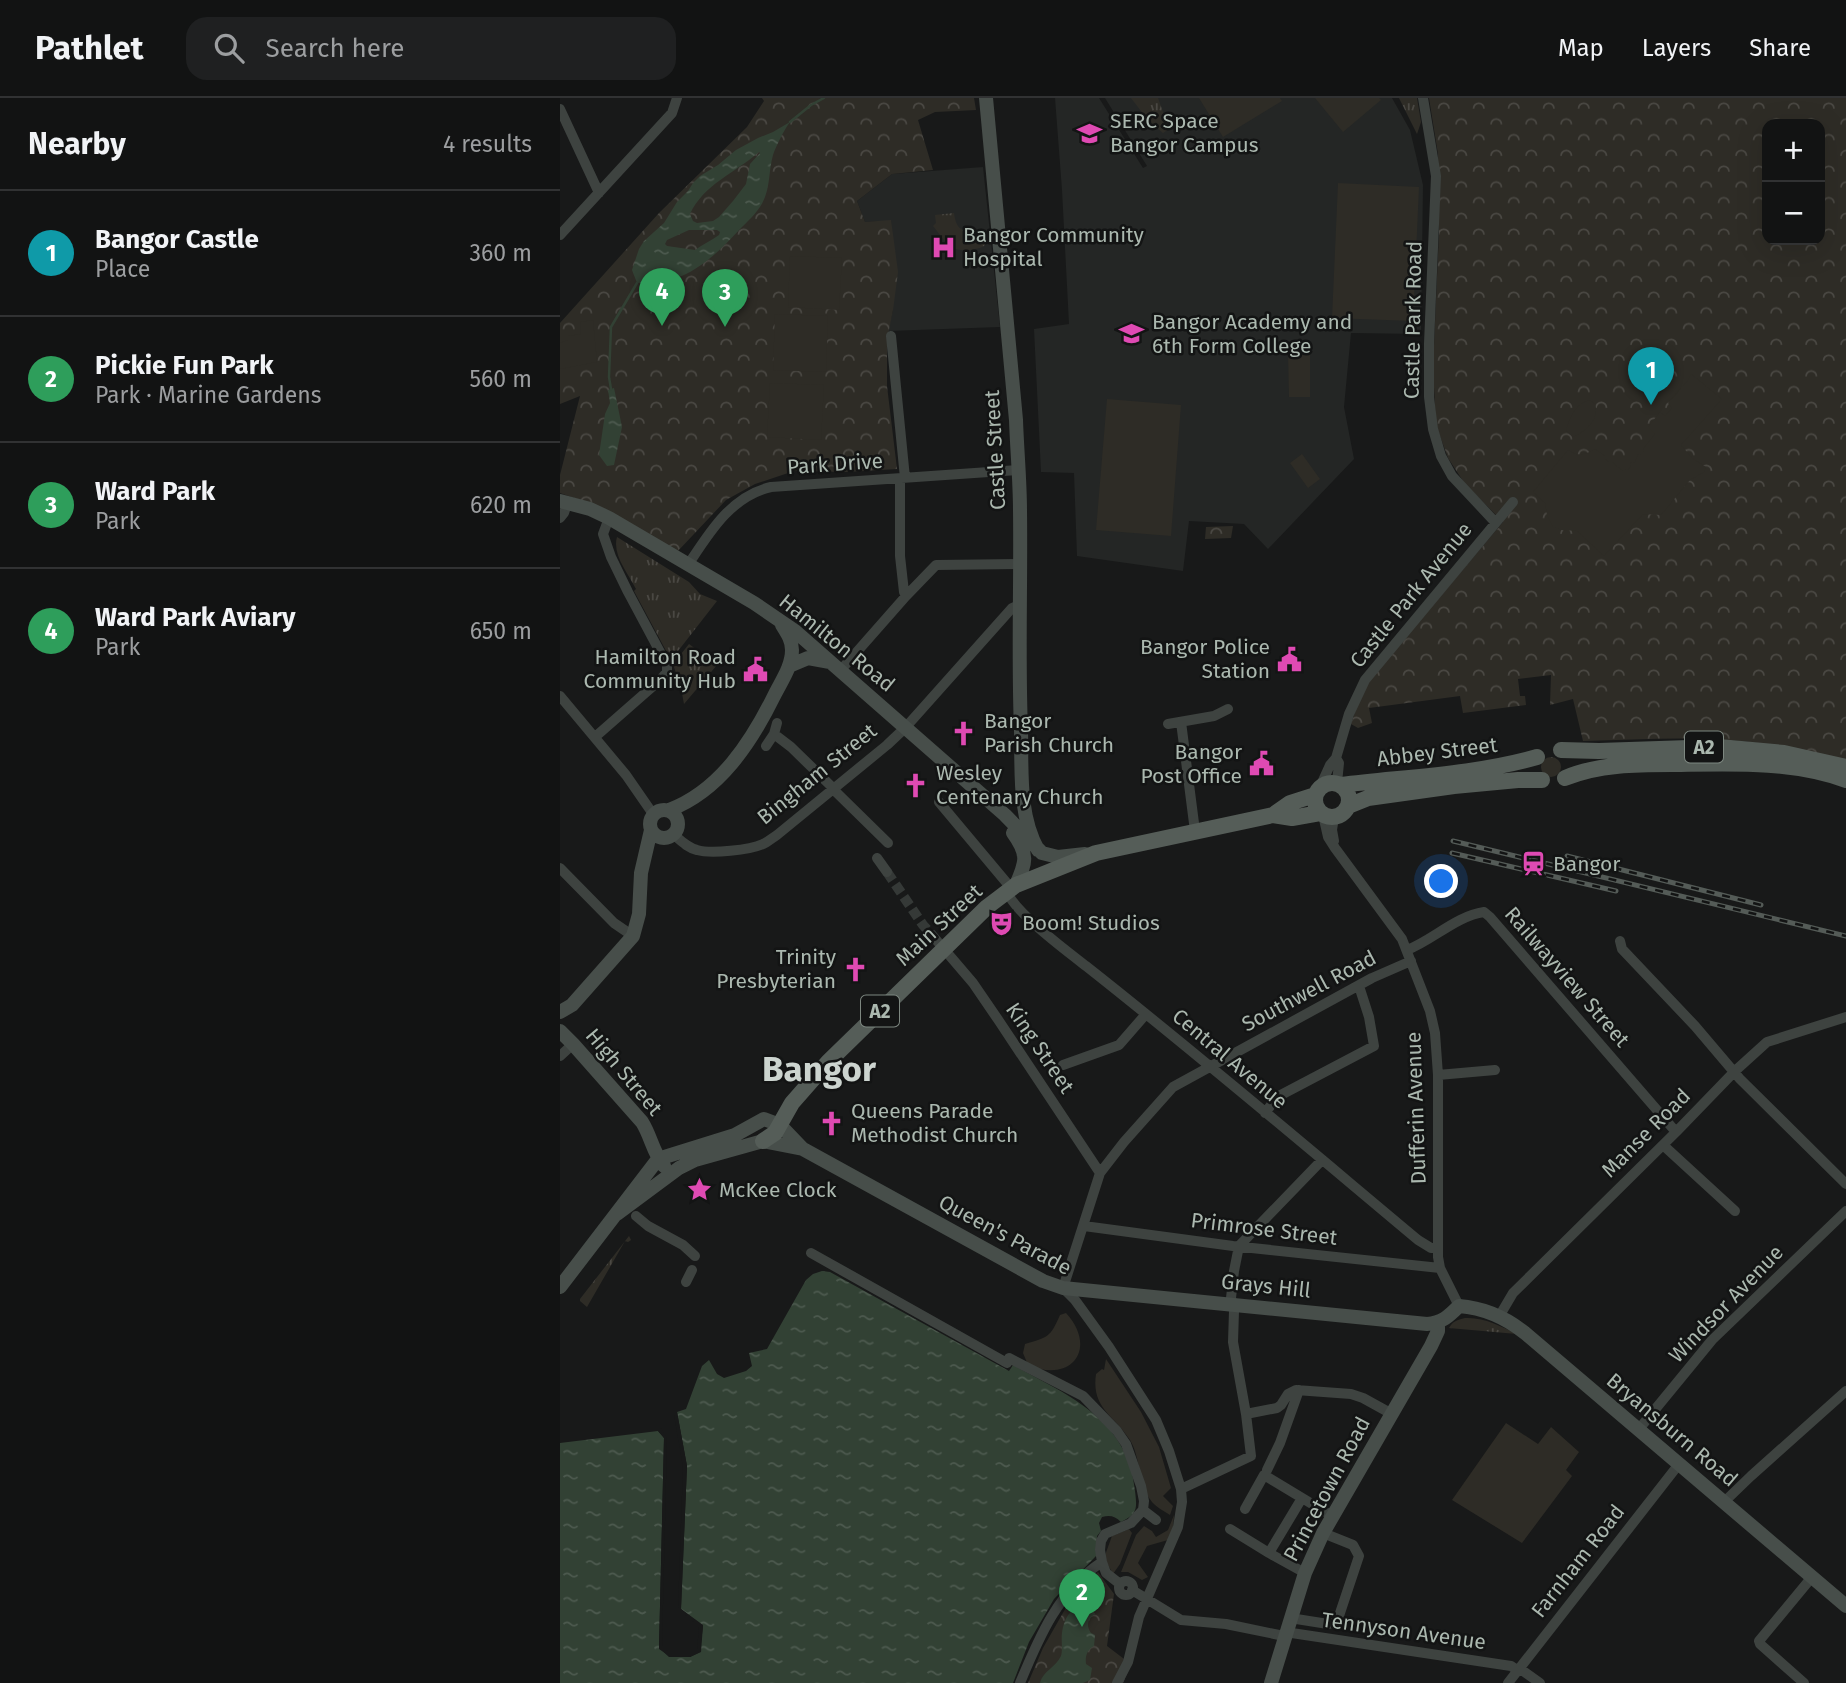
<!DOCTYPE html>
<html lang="en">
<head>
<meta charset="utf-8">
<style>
  body { margin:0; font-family:"Fira Sans",sans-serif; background:#1f2021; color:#f1f3f6 }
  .controls { position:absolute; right:21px; top:21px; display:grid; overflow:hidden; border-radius:14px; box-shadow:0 7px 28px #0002 }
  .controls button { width:63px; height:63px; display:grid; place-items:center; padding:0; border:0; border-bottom:2px solid #313233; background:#121313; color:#f1f3f6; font:35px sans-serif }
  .you { position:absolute; left:882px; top:784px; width:24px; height:24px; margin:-18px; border:5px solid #fff; border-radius:50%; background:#1a73e8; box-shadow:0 0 0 10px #1a73e833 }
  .badge { display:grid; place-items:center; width:46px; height:46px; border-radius:50%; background:#7c3aed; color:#fff; font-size:23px; font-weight:700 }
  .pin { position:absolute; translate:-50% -58px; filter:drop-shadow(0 2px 4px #0008) }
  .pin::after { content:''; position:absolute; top:37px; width:24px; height:21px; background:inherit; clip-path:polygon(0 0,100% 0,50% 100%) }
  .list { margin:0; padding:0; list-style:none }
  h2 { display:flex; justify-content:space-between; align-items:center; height:91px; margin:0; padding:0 28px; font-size:30px }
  h2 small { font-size:23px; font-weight:400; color:#9c9ea0 }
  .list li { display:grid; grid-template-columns:46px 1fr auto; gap:21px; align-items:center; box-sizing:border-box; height:126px; padding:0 28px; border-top:2px solid #313233 }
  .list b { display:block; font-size:26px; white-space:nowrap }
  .list p { margin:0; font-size:23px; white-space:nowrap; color:#9c9ea0 }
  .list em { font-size:23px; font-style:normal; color:#9c9ea0 }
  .icon { flex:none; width:38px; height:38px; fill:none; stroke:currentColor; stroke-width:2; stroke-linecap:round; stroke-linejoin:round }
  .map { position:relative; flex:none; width:1286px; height:1585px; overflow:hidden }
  header { display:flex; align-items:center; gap:42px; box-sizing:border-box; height:98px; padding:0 35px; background:#121313; border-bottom:2px solid #313233 }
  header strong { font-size:33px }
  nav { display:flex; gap:38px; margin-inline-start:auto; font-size:24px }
  .search { width:490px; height:63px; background:#1f2021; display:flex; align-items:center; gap:18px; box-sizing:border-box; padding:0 24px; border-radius:21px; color:#9c9ea0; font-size:26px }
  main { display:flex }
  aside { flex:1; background:#121313 }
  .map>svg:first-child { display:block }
</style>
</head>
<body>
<header>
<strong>Pathlet</strong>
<div class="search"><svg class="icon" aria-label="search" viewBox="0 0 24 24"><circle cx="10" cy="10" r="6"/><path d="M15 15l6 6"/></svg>Search here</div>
<nav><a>Map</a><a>Layers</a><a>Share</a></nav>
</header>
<main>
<aside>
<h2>Nearby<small>4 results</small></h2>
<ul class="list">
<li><span class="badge" style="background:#0f9aa8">1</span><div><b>Bangor Castle</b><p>Place</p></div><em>360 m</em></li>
<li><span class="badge" style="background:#2e9e5b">2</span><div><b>Pickie Fun Park</b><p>Park · Marine Gardens</p></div><em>560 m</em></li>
<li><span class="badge" style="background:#2e9e5b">3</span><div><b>Ward Park</b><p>Park</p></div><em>620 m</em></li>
<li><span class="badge" style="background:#2e9e5b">4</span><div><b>Ward Park Aviary</b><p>Park</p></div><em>650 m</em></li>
</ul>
</aside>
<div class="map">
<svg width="1286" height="1585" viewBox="0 0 1286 1585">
  <defs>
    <pattern id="grass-tufts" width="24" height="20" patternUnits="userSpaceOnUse" patternTransform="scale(1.75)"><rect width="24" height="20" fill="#2e2c26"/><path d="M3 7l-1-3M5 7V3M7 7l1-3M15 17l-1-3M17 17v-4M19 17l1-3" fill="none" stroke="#4a4843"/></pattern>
    <pattern id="park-crowns" width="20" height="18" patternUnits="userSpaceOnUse" patternTransform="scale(1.75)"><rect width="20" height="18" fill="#2e2c26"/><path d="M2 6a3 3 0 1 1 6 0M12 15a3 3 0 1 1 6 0" fill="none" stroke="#4a4843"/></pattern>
    <pattern id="water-ripples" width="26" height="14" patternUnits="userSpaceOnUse" patternTransform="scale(1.75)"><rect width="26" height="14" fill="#324134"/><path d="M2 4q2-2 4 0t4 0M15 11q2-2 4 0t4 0" fill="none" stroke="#4d5a4f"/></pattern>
  </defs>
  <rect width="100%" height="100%" fill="#181919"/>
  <path fill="#242625" d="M495,0H539L583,70L587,68L545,0H832L850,32L863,87L861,236L791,235L784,309L794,361L708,451L684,426L629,423L623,473L517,458L514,375L481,374L474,231L509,226L502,92Z
    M423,69L440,229L328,233L333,212L331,123L305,124L297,103L332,76Z"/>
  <path fill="url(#grass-tufts)" d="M571,0H598L609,31L603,35L588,22Z
    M839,0H857L861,24L857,36Z
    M394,115C396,135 407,136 423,131L428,133L429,142C425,148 422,150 415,151C390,156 387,145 373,128L376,125L375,117Z
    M57,439L129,484L140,496L157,503L111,562L74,493L76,491C68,475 52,457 57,439Z
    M129,546L157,567L124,606L121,590L113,566Z
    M981 669a10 10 0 1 1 20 0a10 10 0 1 1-20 0Z
    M69,1138L71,1142L68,1144L65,1143L27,1209L20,1203V1201Z
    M905,1220C924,1219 940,1228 957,1236L889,1230C893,1223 897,1222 905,1220Z"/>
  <path fill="url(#park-crowns)" fill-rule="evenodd" d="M202,0H414L416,12L375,14L358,22L373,72L332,76L297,103L305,124L331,122L338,174L333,212L327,242V288L337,371L286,374L234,373L195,386L166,402L117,454L40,409L0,395V377L20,298L0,306V225L99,115L187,29L204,3Z
    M869,0H1286V665C1252,655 1215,646 1180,643C1128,638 1075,642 1023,643L1013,601L990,607L991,577L958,581L960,598H965L966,607L903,615L900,598L809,610L812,625L798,630L791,626L796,611L810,582L943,424L905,386L888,360L876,327L873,270L879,135L878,56ZM1207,26H1260V142H1207Z
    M673,428L671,440L645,441L646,429Z
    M538,1474L554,1496L547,1548L568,1564L570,1569L563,1585H468L483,1550L512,1499Z"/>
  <path fill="#2e2c26" d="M639,0H720L722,3L663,39Z
    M755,0H819L821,2L783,34Z
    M778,85L859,89L853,223L772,220Z
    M230,158L282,160L279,212L228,209Z
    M215,216L268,218L266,274L213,272Z
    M33,222L37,264L0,271V245L8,242V238L21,236L20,224Z
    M750,254V299H729L728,255Z
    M1131,276L1162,301L1121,347L1132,360L1146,369L1144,374L1130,382L1101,417L1083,416L1044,458L1016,432L1005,433L993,429L987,417L985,405L973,394L1008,352C1019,359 1024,357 1035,351L1045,358V361L1049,364H1052L1063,373L1065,371L1068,372L1071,368L1070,365L1075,364L1078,356L1081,357L1084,354L1083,351L1095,336L1088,329L1100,314L1105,318L1112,310L1108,305L1128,282Z
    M210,285L264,287L261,342L207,339Z
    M547,301L621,307L611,438L536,432Z
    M1030,302L1035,306C1040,321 1026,333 1013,339L1006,333C1009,320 1016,305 1030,302Z
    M742,356L760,381L748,390L730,365Z
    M506,1215C538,1250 512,1286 468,1267L463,1255L465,1246C488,1239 490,1240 500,1217Z
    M546,1261L581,1314L599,1349L611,1390L603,1398L613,1408L610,1417C604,1413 596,1409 592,1404C578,1386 581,1360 570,1342C554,1317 531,1310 536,1276L542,1271L544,1272Z
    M946,1325L978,1346L991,1329L1019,1354L1006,1372L1012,1378L962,1445L892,1402Z
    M614,1417L613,1430L608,1442L587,1448L578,1465L588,1479L582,1482L568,1474H561L576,1437L584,1428L592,1433L596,1439L608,1432Z
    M569,1431L572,1435L560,1466L553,1476L544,1460L552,1438Z"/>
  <path fill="url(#water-ripples)" fill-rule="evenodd" d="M230,24C224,32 216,48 213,57C209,71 210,86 205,99C200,112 191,120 182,129C162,150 143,171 114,181C103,185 89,184 77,185L72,172L79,151L84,143L104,125L117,104L128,93L133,85L140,78L158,67L176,52L198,40L213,34ZM199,54L200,55L190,66L186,86L173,103L159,119L153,123L137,125L133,123L130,116C144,86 175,75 199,54ZM129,132H157L160,134L159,137C151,143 143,146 135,152L107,148L105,146L107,142Z
    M54,290L62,329L54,367L47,368L39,357L45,316L50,305L48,292Z
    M262,1173L270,1174L449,1273L453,1267C508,1297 569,1322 575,1393C577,1410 578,1416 561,1424C555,1418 550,1417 542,1419L539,1425L541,1433L537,1438L536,1458L494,1501L469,1544L453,1585H0V1345L98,1333L104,1340L99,1550L109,1559H130L140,1554L143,1528L121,1511L127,1368L117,1314L126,1311L142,1268L149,1262L157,1276L164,1280L186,1273L192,1268L189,1255L207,1251L246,1182L253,1176Z
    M528,1500L530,1501L528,1508L535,1516C527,1521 526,1528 531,1535L535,1537L534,1548C527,1552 525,1558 526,1566L532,1570L530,1582L523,1585H480C483,1573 496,1569 501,1558C503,1551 501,1543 502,1535C504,1521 510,1509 525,1507Z"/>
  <path fill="#181919" d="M117,1314L127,1368L121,1511L143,1527L141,1554L130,1559H111L99,1551L104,1340L98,1333L101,1330L107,1340L102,1549L110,1555H129L137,1551L139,1529L118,1511L123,1369L114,1317Z"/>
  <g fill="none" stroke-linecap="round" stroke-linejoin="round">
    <path stroke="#324134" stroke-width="2.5" d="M230,24L251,7L264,0
      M51,291L49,279L51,229L77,185"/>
    <path stroke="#353937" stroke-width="10" stroke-dasharray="10 5" stroke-linecap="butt" d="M327,774L363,827L372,837"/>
    <path stroke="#3e4340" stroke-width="10" d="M863,0L876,78L869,246V299L873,331L881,358L892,378L935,424
      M0,11L39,95
      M0,137L112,15L117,0
      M331,238L345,380
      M340,380V458L344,494L346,498
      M0,420L4,415L7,406
      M128,467C149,435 171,398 211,389L459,372
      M280,573L346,498L376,467L460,466
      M0,598L66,677L93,716
      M621,624L635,733
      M608,626L654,618L668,611
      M214,636L231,649L271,688L277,695L328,745
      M35,639L100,582L107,574V567L68,494L51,459L43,436L49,420
      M206,648L214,636L217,625
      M776,660L779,665L777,685
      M760,689L770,667L776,660L789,616L805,582L953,404
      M379,704L451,790
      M763,717L768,739L775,750L842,841L870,913L875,935L878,977V1159L880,1170L899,1208
      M114,737C121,743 128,750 137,752C151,756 190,752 203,746C208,744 212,740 217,737L327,647L345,630L452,510L459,507
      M774,743L772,732L774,719
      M317,760L327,774
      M0,770L54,825L73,838
      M447,792C450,811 509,855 526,868C639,957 748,1050 858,1142L871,1150H878
      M372,837L413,885L439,923L540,1075
      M1060,843L1062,851L1135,928L1180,981L1286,1086
      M847,852C873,842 896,818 924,814L930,819L1116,1034
      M0,958L13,946
      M503,967L559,947L586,916
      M878,977L935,972
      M705,1015L717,999L814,948L809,919L799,888
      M1103,1047L1175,1113
      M76,1118L88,1128L123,1147L135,1158
      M524,1128L673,1148L880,1170
      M251,1155L447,1265L449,1260L523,1298L557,1333L566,1346L581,1388L584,1403L583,1412L571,1425L545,1436L541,1443L540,1452L542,1464L546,1475L560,1486
      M126,1184L132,1172
      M940,1217L953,1195L1116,1034L1175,973L1207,944L1286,919
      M686,1316L717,1310L721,1307L728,1296L736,1292L791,1296L803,1300L832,1316
      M1079,1331L1152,1242L1286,1113
      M707,1372L720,1345L739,1292
      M621,1391L691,1358L686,1316L673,1244L674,1213L671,1200L674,1173L679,1148L762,1062
      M742,1400L709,1455L745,1475
      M1164,1404L1191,1378L1286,1293
      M685,1411L704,1377L772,1418
      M583,1412L596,1422
      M670,1431L709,1455
      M559 1490a7 7 0 1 1 14 0a7 7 0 1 1-14 0Z
      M572,1492L621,1522L666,1526L724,1538
      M730,1520L768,1526L777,1524L799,1458L793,1447L763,1435
      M725,1534L951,1568L957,1572
      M959,1570L980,1585
      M460,1585C479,1539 499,1492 542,1464
      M557,1585L568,1564L579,1519L618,1429L622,1404L621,1391L609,1353L596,1322L549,1249L515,1202L503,1190L540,1075L564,1044L613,989L812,880L851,863
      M948,1585L1119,1366
      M1244,1585L1200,1546L1199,1543L1252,1479"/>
    <path stroke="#474e4a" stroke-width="14" d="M426,0L456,322C457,352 460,383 460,413C461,486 458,559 461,632C462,672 458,716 478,752
      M0,403L30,411L49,420L194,505L235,533L445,717L482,755L498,759L525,756
      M229,568L248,560L270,564
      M90 726a14 14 0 1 1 28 0a14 14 0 1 1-28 0Z
      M109,712C160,693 192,643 215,596C222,582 232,568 232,552C232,542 227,535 222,527
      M453,735C469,757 466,764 456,787
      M0,914L12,907L73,838L79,816L81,775L91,732
      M0,933L13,946L82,1024C91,1038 93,1055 104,1068
      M57,1116L119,1070L135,1062L203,1043L243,1051L483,1183L503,1190L867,1226C882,1225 889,1218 899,1208C925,1210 945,1219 965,1235L1286,1508
      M0,1189L98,1061L175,1037L204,1021L220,1027L243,1051
      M711,1585L745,1475L763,1435L871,1248L878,1233V1225"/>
    <path stroke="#555d58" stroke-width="16" d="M1001,652L1039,653L1159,649L1224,655L1286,669
      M1005,680C1040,665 1083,666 1121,666C1176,665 1234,663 1286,682
      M755 702a17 17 0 1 1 34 0a17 17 0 1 1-34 0Z
      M781,687C846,679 913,677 977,659
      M788,708L808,700L894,688L958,682H982
      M713,717L730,705L755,697
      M203,1043L215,1035L232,1005L268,964L427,809L456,787L536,755L713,717L732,720L760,715"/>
    <defs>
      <path id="rail" d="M893,743L1286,838
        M892,755L1056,793
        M1007,758L1201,807"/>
    </defs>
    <use href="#rail" stroke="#545b57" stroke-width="5"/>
    <use href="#rail" stroke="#131414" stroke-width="2.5" stroke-dasharray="8" stroke-linecap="butt"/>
  </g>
  <defs>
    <symbol id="university-bare" viewBox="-9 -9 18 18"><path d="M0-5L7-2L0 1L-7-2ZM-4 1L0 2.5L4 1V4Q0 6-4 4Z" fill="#df4ab3" stroke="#131414" stroke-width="2.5" paint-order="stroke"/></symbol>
    <symbol id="hospital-bare" viewBox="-9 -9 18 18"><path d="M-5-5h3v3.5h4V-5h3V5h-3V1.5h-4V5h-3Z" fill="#df4ab3" stroke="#131414" stroke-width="2.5" paint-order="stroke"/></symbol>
    <symbol id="school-bare" viewBox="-9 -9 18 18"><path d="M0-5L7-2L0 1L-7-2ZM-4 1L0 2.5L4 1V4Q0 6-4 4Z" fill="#df4ab3" stroke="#131414" stroke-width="2.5" paint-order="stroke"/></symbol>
    <symbol id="civic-bare" viewBox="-9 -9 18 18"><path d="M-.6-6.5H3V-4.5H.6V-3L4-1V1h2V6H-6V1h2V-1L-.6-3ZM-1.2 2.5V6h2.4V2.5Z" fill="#df4ab3" stroke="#131414" stroke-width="2.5" paint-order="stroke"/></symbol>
    <symbol id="church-bare" viewBox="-9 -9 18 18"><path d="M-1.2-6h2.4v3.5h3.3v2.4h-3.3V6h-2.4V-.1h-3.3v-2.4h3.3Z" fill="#df4ab3" stroke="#131414" stroke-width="2.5" paint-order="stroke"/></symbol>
    <symbol id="station-bare" viewBox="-9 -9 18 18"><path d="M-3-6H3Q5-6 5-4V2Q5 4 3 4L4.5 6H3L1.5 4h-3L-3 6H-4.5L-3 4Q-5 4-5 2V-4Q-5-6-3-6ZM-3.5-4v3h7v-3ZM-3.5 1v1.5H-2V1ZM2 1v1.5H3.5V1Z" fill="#df4ab3" stroke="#131414" stroke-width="2.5" paint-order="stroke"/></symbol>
    <symbol id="theatre-bare" viewBox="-9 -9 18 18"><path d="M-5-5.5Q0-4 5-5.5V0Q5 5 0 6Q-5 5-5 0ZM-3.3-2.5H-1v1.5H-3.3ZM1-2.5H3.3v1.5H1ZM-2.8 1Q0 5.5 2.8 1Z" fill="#df4ab3" stroke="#131414" stroke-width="2.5" paint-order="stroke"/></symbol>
    <symbol id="sight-bare" viewBox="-9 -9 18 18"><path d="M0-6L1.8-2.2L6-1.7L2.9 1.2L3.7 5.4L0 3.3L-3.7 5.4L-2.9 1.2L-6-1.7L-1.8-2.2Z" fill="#df4ab3" stroke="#131414" stroke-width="2.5" paint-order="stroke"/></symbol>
  </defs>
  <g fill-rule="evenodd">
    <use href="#university-bare" x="512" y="18" width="35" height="35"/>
    <use href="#hospital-bare" x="366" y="132" width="35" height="35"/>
    <use href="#school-bare" x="554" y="218" width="35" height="35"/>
    <use href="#civic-bare" x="712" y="544" width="35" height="35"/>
    <use href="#civic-bare" x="178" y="554" width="35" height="35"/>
    <use href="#church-bare" x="386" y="618" width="35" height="35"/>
    <use href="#civic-bare" x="684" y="648" width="35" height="35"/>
    <use href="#church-bare" x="338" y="670" width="35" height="35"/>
    <use href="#station-bare" x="956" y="748" width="35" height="35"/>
    <use href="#theatre-bare" x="424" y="808" width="35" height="35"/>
    <use href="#church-bare" x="278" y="854" width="35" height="35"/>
    <use href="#church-bare" x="254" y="1008" width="35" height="35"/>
    <use href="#sight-bare" x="122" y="1074" width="35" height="35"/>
  </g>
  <g text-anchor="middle" stroke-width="5" stroke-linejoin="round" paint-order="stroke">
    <g fill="#131414" stroke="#7d8780" stroke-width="2">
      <rect x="1125" y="633.5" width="38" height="31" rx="5"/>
      <rect x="301" y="897.5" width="38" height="31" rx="5"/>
    </g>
    <g font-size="19" font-weight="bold" fill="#abb8af">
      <text x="1144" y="656">A2</text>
      <text x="320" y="920">A2</text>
    </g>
    <g font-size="21" fill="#abb8af" stroke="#131414" text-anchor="start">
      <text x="550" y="30">SERC Space<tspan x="550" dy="24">Bangor Campus</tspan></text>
      <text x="403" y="144">Bangor Community<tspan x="403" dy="24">Hospital</tspan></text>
      <text x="592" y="231">Bangor Academy and<tspan x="592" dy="24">6th Form College</tspan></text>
      <text x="710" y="556" text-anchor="end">Bangor Police<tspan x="710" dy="24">Station</tspan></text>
      <text x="176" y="566" text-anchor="end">Hamilton Road<tspan x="176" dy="24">Community Hub</tspan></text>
      <text x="424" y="630">Bangor<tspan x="424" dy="24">Parish Church</tspan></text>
      <text x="682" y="661" text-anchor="end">Bangor<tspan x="682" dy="24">Post Office</tspan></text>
      <text x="376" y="682">Wesley<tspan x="376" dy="24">Centenary Church</tspan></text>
      <text x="993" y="773">Bangor</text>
      <text x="462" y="832">Boom! Studios</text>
      <text x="276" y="866" text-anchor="end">Trinity<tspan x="276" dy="24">Presbyterian</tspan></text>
      <text x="291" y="1020">Queens Parade<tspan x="291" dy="24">Methodist Church</tspan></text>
      <text x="159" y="1099">McKee Clock</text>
    </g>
    <g font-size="21" fill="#abb8af" stroke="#131414">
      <text transform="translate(853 222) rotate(-89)" y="7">Castle Park Road</text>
      <text transform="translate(435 352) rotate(-93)" y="7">Castle Street</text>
      <text transform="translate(275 366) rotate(-4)" y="7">Park Drive</text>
      <text transform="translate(851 497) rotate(-51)" y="7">Castle Park Avenue</text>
      <text transform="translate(277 545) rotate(39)" y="7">Hamilton Road</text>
      <text transform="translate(877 654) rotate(-7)" y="7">Abbey Street</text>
      <text transform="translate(257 676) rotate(-39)" y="7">Bingham Street</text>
      <text transform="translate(379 827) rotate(-43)" y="7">Main Street</text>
      <text transform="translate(1007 879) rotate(49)" y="7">Railwayview Street</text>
      <text transform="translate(749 893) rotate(-28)" y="7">Southwell Road</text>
      <text transform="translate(480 950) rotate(56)" y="7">King Street</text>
      <text transform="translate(670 961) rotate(40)" y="7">Central Avenue</text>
      <text transform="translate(64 974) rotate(50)" y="7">High Street</text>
      <text transform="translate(856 1010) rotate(-92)" y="7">Dufferin Avenue</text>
      <text transform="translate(1086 1035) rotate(-45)" y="7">Manse Road</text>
      <text transform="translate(704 1131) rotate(7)" y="7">Primrose Street</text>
      <text transform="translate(445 1137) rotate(28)" y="7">Queen's Parade</text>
      <text transform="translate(706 1188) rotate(6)" y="7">Grays Hill</text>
      <text transform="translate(1166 1206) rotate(-46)" y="7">Windsor Avenue</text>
      <text transform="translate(1112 1332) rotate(40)" y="7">Bryansburn Road</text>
      <text transform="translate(767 1391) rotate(-62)" y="7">Princetown Road</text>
      <text transform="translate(1018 1463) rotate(-52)" y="7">Farnham Road</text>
      <text transform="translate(844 1533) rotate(8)" y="7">Tennyson Avenue</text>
    </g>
    <g font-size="35" font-weight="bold" fill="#ccd4cf" stroke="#131414">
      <text x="259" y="983">Bangor</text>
    </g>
  </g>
</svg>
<div class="controls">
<button>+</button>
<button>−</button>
</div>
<div class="you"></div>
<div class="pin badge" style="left:1091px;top:307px;background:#0f9aa8">1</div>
<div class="pin badge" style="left:522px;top:1529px;background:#2e9e5b">2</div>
<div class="pin badge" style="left:165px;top:229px;background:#2e9e5b">3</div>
<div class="pin badge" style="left:102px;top:228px;background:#2e9e5b">4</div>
</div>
</main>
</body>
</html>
